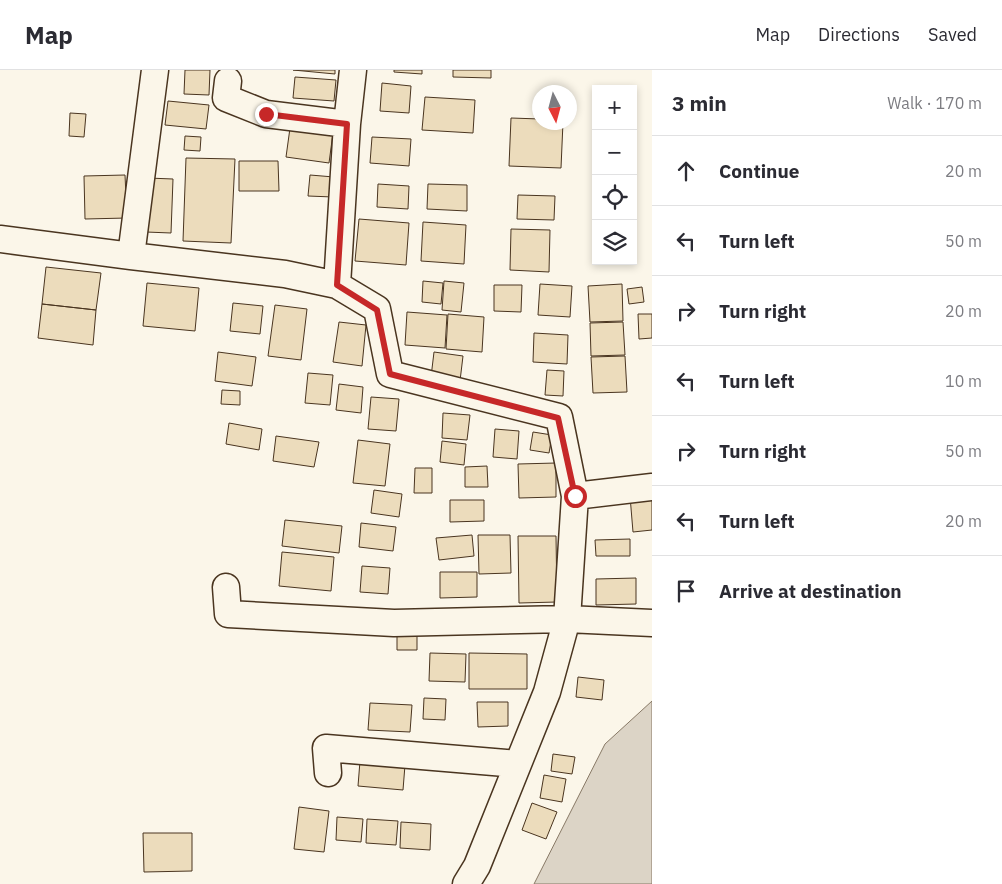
<!DOCTYPE html>
<html lang="en">
<head>
<meta charset="utf-8">
<style>
  body { margin:0; font-family:"IBM Plex Sans",sans-serif; background:#f2f2f3; color:#2b2b33 }
  .controls { position:absolute; right:15px; top:15px; display:grid; overflow:hidden; border-radius:0px; box-shadow:0 2px 8px #0003 }
  .controls button { width:45px; height:45px; display:grid; place-items:center; padding:0; border:0; border-bottom:1px solid #e1e1e2; background:#fff; color:#2b2b33; font:25px sans-serif }
  .compass { position:absolute; left:532px; top:15px; width:45px; height:45px; border-radius:50%; background:#fff; box-shadow:0 2px 8px #0003; rotate:174deg }
  .stop { position:absolute; width:15px; height:15px; margin:-11px; border:4px solid #c62828; border-radius:50%; background:#fff }
  .stop.end { background:#c62828; border-color:#fff; box-shadow:0 1px 5px #0008 }
  .list { margin:0; padding:0; list-style:none }
  h2 { display:flex; justify-content:space-between; align-items:center; height:65px; margin:0; padding:0 20px; font-size:21px }
  h2 small { font-size:16px; font-weight:400; color:#7c7c81 }
  .list li { display:grid; grid-template-columns:32px 1fr auto; gap:15px; align-items:center; box-sizing:border-box; height:70px; padding:0 20px; border-top:1px solid #e1e1e2 }
  .list b { display:block; font-size:19px; white-space:nowrap }
  .list em { font-size:16px; font-style:normal; color:#7c7c81 }
  .icon { flex:none; width:28px; height:28px; fill:none; stroke:currentColor; stroke-width:2; stroke-linecap:round; stroke-linejoin:round }
  .map { position:relative; flex:none; width:652px; height:814px; overflow:hidden }
  header { display:flex; align-items:center; gap:30px; box-sizing:border-box; height:70px; padding:0 25px; background:#fff; border-bottom:1px solid #e1e1e2 }
  header strong { font-size:24px }
  nav { display:flex; gap:28px; margin-inline-start:auto; font-size:18px }
  main { display:flex }
  aside { flex:1; background:#fff }
  .map>svg:first-child { display:block }
</style>
</head>
<body>
<header>
<strong>Map</strong>
<nav><a>Map</a><a>Directions</a><a>Saved</a></nav>
</header>
<main>
<div class="map">
<svg width="652" height="814" viewBox="0 0 652 814">
  <rect width="100%" height="100%" fill="#fbf6e9"/>
  <path fill="#dcd4c6" stroke="#887966" d="M652,631V814H534L605,674Z"/>
  <path fill="#ecdcbc" stroke="#4a3520" d="M185,0H210L209,25L184,24Z
    M293,0H335V4Z
    M394,0H422V4L394,2Z
    M453,0H491V8L453,7Z
    M295,7L336,10L334,31L293,28Z
    M382,13L411,16L409,43L380,41Z
    M425,27L475,30L473,63L422,60Z
    M168,31L209,35L206,59L165,55Z
    M70,43L86,44L84,67L69,66Z
    M511,48L540,49V52H563L561,98L509,96Z
    M290,58L333,63L329,93L286,87Z
    M185,66L201,67L200,81L184,80Z
    M372,67L411,69L409,96L370,93Z
    M186,88L235,89L231,173L183,171Z
    M239,91H278L279,121H239Z
    M125,105L127,148L85,149L84,106Z
    M310,105L334,107L333,127L308,126Z
    M148,108L173,109L171,163L146,162Z
    M378,114L409,116L408,139L377,137Z
    M428,114L467,115V141L427,139Z
    M518,125L555,126L554,150L517,149Z
    M359,149L409,153L406,195L355,191Z
    M423,152L466,155L464,194L421,191Z
    M511,159L550,160L549,202L510,200Z
    M46,197L101,203L96,240L42,234Z
    M423,211L443,213L441,234L422,232Z
    M444,211L464,213L461,242L442,240Z
    M147,213L199,218L195,261L143,256Z
    M540,214L572,216L570,247L538,245Z
    M622,214L623,251L590,252L588,216Z
    M494,215H522L521,242L494,241Z
    M642,217L644,232L629,234L627,219Z
    M233,233L263,236L260,264L230,261Z
    M42,234L96,240L93,275L38,268Z
    M275,235L307,239L301,290L268,286Z
    M407,242L447,245L445,278L405,275Z
    M448,244L484,247L482,282L446,279Z
    M638,244H652V268L639,269Z
    M339,252L366,255L362,296L333,292Z
    M623,252L625,285L591,286L590,253Z
    M534,263L568,265L567,294L533,292Z
    M218,282L256,287L252,316L215,311Z
    M434,282L463,286L460,311L431,307Z
    M625,286L627,322L593,323L591,287Z
    M547,300L564,301L563,326L545,325Z
    M308,303L333,305L330,335L305,333Z
    M339,314L363,317L361,343L336,340Z
    M222,320L240,321V335L221,334Z
    M371,327L399,329L396,361L368,359Z
    M443,343L470,345L467,370L442,368Z
    M229,353L262,359L259,380L226,374Z
    M495,359L519,361L517,389L493,387Z
    M533,362L552,365L549,383L530,380Z
    M276,366L319,372L314,397L273,391Z
    M358,370L390,374L385,416L353,413Z
    M442,371L466,374L464,395L440,392Z
    M556,393V427L519,428L518,394Z
    M487,396L488,417H465V397Z
    M415,398H432V423H414Z
    M374,420L402,424L399,447L371,443Z
    M652,425V460L633,462L630,426Z
    M450,430H484V451L450,452Z
    M285,450L342,456L339,483L282,476Z
    M361,453L396,457L393,481L359,477Z
    M472,465L474,486L439,490L436,468Z
    M478,465H510L511,503L479,504Z
    M518,466H556L557,532L519,533Z
    M630,469V486H596L595,470Z
    M282,482L334,487L331,521L279,516Z
    M362,496L390,498L388,524L360,522Z
    M440,502H477V527L440,528Z
    M636,508V534L596,535V509Z
    M397,559H417V580H397Z
    M430,583L466,584L465,612L429,611Z
    M469,583L527,584V619H469Z
    M578,607L604,610L602,630L576,627Z
    M424,628L446,629L445,650L423,649Z
    M477,632H508V656L478,657Z
    M370,633L412,635L410,662L368,660Z
    M553,684L575,687L572,704L551,701Z
    M360,691L405,695L403,720L358,716Z
    M544,705L566,709L562,732L540,728Z
    M532,733L557,742L546,769L522,760Z
    M299,737L329,741L324,782L294,779Z
    M337,747L363,749L361,772L336,770Z
    M367,749L398,751L396,775L366,773Z
    M401,752L431,754L430,780L400,778Z
    M143,763H192V801L144,802Z"/>
  <g fill="none" stroke-linecap="round" stroke-linejoin="round">
    <defs>
      <path id="minor" d="M228,11L226,28L266,44L347,54
        M0,169L131,186L285,204L337,215L377,239L390,304L559,347L575,426L567,549L394,553L228,544L226,517
        M131,186L155,0
        M337,215L347,54L353,0
        M575,426L652,417
        M328,703L326,678L517,694
        M466,814L477,796L547,622L567,549L652,553"/>
    </defs>
    <use href="#minor" stroke="#4a3520" stroke-width="29"/>
    <use href="#minor" stroke="#fbf6e9" stroke-width="26"/>
  </g>
  <g fill="none" stroke-linecap="round" stroke-linejoin="round">
    <path stroke="#c62828" stroke-width="6" d="M266,44L347,54L337,215L377,240L390,304L558,348L575,426"/>
  </g>
</svg>
<div class="controls">
<button>+</button>
<button>−</button>
<button><svg class="icon" aria-label="locate" viewBox="0 0 24 24"><circle cx="12" cy="12" r="6"/><path d="M12 2v4M12 18v4M2 12h4M18 12h4"/></svg></button>
<button><svg class="icon" aria-label="layers" viewBox="0 0 24 24"><path d="M12 4l9 5-9 5-9-5zM3 14l9 5 9-5"/></svg></button>
</div>
<svg class="compass" viewBox="-18 -18 36 36"><path d="M0-13l5 13h-10z" fill="#e53935"/><path d="M0 13l5-13h-10z" fill="#7c7c81"/></svg>
<div class="stop" style="left:575px;top:426px"></div>
<div class="stop end" style="left:266px;top:44px"></div>
</div>
<aside>
<h2>3 min<small>Walk · 170 m</small></h2>
<ul class="list">
<li><svg class="icon" aria-label="ahead" viewBox="0 0 24 24"><path d="M12 20V5M6 11l6-6 6 6"/></svg><div><b>Continue</b></div><em>20 m</em></li>
<li><svg class="icon" aria-label="left" viewBox="0 0 24 24"><path d="M17 20v-9H6M10 6l-5 5 5 5"/></svg><div><b>Turn left</b></div><em>50 m</em></li>
<li><svg class="icon" aria-label="right" viewBox="0 0 24 24"><path d="M7 20v-9h11M14 6l5 5-5 5"/></svg><div><b>Turn right</b></div><em>20 m</em></li>
<li><svg class="icon" aria-label="left" viewBox="0 0 24 24"><path d="M17 20v-9H6M10 6l-5 5 5 5"/></svg><div><b>Turn left</b></div><em>10 m</em></li>
<li><svg class="icon" aria-label="right" viewBox="0 0 24 24"><path d="M7 20v-9h11M14 6l5 5-5 5"/></svg><div><b>Turn right</b></div><em>50 m</em></li>
<li><svg class="icon" aria-label="left" viewBox="0 0 24 24"><path d="M17 20v-9H6M10 6l-5 5 5 5"/></svg><div><b>Turn left</b></div><em>20 m</em></li>
<li><svg class="icon" aria-label="arrive" viewBox="0 0 24 24"><path d="M6 21V4h12l-3 4 3 4H6"/></svg><div><b>Arrive at destination</b></div></li>
</ul>
</aside>
</main>
</body>
</html>
